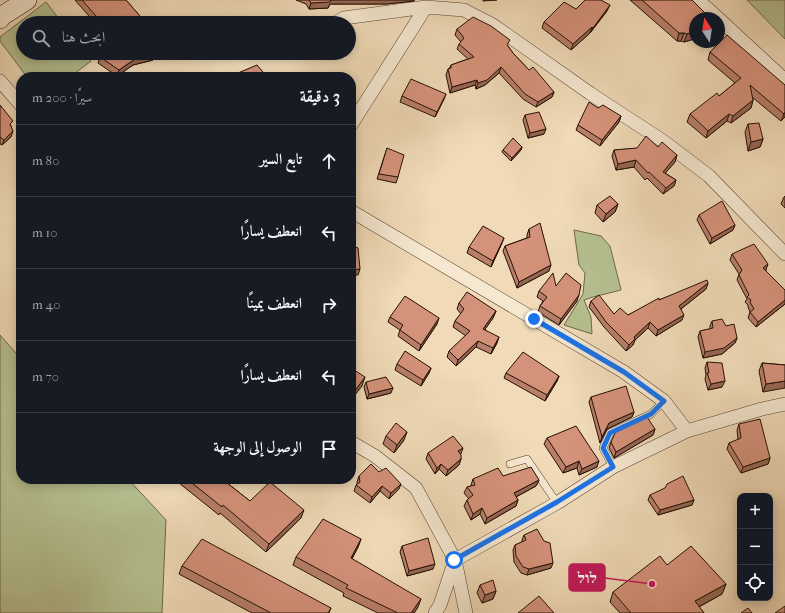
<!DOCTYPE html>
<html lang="ar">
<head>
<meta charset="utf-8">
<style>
  body { margin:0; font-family:"IM FELL French Canon",Amiri,"Frank Ruhl Libre",serif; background:#20242c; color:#f1f3f6; direction:rtl }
  .controls { position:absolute; right:12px; bottom:12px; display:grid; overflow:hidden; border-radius:8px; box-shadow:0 2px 10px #0003 }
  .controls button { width:36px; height:36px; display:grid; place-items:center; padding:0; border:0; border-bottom:1px solid #363941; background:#171b24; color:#f1f3f6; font:20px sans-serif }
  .compass { position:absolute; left:689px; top:12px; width:36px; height:36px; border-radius:50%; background:#171b24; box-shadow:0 2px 10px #0003; rotate:348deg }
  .stop { position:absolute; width:12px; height:12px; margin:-9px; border:3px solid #1a73e8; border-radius:50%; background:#fff }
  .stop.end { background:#1a73e8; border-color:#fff; box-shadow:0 1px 4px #0008 }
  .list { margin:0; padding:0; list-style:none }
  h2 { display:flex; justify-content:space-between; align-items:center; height:52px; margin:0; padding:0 16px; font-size:17px }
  h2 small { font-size:13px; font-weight:400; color:#9ea1a6 }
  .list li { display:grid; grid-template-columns:26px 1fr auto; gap:12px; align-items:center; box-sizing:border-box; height:72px; padding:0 16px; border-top:1px solid #363941 }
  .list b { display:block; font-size:15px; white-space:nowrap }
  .list em { font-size:13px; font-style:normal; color:#9ea1a6 }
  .icon { flex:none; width:22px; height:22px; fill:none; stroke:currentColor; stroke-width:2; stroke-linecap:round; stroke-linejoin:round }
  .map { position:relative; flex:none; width:785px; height:613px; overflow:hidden; direction:ltr }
  .search { position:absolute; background:#171b24; box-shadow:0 2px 10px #0003; left:16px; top:16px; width:340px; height:44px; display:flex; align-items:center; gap:10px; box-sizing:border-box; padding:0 14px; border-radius:22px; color:#9ea1a6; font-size:15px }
  .panel { position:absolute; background:#171b24; box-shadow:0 2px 10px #0003; left:16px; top:72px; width:340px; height:412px; border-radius:16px; direction:rtl }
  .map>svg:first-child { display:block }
</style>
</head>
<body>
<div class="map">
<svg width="785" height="613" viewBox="0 0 785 613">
  <rect width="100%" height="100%" fill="#f0dab7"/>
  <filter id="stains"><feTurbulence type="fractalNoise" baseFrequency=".005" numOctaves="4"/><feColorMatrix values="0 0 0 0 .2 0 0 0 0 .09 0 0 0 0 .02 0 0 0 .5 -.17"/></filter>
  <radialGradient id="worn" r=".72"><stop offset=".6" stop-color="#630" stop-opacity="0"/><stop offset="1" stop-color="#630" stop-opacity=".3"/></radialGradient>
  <path fill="#b6c090" stroke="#6e684a" d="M747,0H785V39Z
    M46,2L62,23H23V53H84L91,61L70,77H27L0,41V37Z
    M574,230L601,236L610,246L621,290L593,297L584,300L591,317L592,334L564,325L583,294L585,273L579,265Z
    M0,335L21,359V479H128L166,520L162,613H0Z"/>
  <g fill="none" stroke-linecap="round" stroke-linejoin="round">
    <defs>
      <path id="lane" d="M510,464L527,459L557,503
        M613,467L603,448L610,433L651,414L664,401"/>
      <path id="street" d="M698,0L718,18
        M719,19L785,80
        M335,23L344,18L426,7L464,10L493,25L591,94L663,141L709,176L785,254
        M0,81L21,105
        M351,125L426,7
        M351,211L624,372L664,401L687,431
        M351,442L375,456L416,488L455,560L466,613
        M435,613L440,605L455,560L557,503L613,467L687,431L762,409L785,404"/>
      <path id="secondary" d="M0,19L2,16L27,0"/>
    </defs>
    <use href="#lane" stroke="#584231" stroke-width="8"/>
    <use href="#street" stroke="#584231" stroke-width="14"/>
    <use href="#secondary" stroke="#251004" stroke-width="20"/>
    <use href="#lane" stroke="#f5e7d0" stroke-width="7"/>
    <use href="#street" stroke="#f5e7d0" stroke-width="13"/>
    <use href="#secondary" stroke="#f5e7d0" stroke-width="19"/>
  </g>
  <path fill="#b77e69" stroke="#251004" d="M75,0H126L146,23H95Z
    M296,0H414V1L386,4H330L328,8L309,9L306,4Z
    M630,0H692L695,18V35L694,39L684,42L681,41H677Z
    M576,9L607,11L590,33L571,50L542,28L544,22Z
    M457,29L508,46L513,53L529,70L554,92L552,97L536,107L523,99L499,73L485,85L476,89L475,85L450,93L446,75L448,69H449L451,65L468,59L457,49L459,44L461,42L455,35Z
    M710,52L785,85V117L781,121L752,97L753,100L751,108L731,123L727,121L706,138L687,122L690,114L719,96L735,83L708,60Z
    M155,54L153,60L133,65L117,76L98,63L100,57Z
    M238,73L265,77H237Z
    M402,96L444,99L435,117L400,102Z
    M0,105L11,126V137L2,145L0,144Z
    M598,108L621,116L619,122L600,146L576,130L578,125Z
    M525,115L544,134L528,138L523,120Z
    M748,124L763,139L760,147L748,151L745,132Z
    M522,147L521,150L511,161L502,152L503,150Z
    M658,147L677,155L675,162L665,173L676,180L674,186L663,194L647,178L645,180L634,167L616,170L612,156L614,150Z
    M387,148L398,177L396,183L377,179Z
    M785,196V208L781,204L784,197Z
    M618,204L615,212L603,222L595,213L597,205Z
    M699,215L735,225L733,230L710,244L697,220Z
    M529,229L549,271L517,288L503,251L505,246L527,238V235Z
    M502,243L491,267L467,253L469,247Z
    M732,254L766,270V271L785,290V304L756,327L748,318L750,312L748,307V305L745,302L747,299L737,280L739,274L730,260Z
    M708,283L706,289L681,309L682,320L656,336L648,328L635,340L633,345L626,351L604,327L589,307L591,301L614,314L628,315L659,300Z
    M556,286L577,301L559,325L538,312L540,306L543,301L537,297L539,291Z
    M459,303L496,311L493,318L485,329L497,343L491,354L476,347L456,366L447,357L449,351L466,336L453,327L455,321L461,314L457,309Z
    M390,317L437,324L419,351L398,336L400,330L388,322Z
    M712,321L726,326L737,338L735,343L722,354L703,358L698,337L700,331L710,329V326Z
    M707,362L722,387L708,390L705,379L706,375L705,368Z
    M762,363L785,365L763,392L759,371Z
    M397,364L431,368L429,373L421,386L395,370Z
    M506,373L559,376L557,381L545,401L504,378Z
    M366,382L391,393L367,399L364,387Z
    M591,397L634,412L632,417L607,429L600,443L589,402Z
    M739,424L770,458L768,464L741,473L727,449L729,443L738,440L737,430Z
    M655,429L653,435L614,458L609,448L611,442Z
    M386,436L404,440L394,453L383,444Z
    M547,438L597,467L579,475L577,468L563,473L544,444Z
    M428,453L461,454H460L461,459L459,465L446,476L439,469L435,474L426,459Z
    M359,476L399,489L389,499L380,491L370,503L354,491L356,485L357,484V482Z
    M503,476L539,480L536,486L516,497L518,500L516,506L485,524L480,514L471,520L464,506L467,500L469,499L464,493L467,487L471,486V485L473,479Z
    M174,479H222L250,501L301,518L266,552L220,513L219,515Z
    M650,495L694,500L692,505L658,515L648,500Z
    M524,535L551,568L527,575L521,573L514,562L513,550L515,545L522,542V540Z
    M361,539L358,547L352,559L418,607L414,613H378L343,596L344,593L293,565L296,557Z
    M402,546L433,569L407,576L400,552Z
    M667,565L726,584L722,594L699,607L704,613H620L610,602L613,592Z
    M182,566L331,608L329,613H252L179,574Z
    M480,585L496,591L493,599L482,603L477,593Z"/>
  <path fill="#956655" stroke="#251004" d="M331,0H414V1L386,4H330L328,8L309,9L311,3Z
    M483,0H497L483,1Z
    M610,5L607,11L590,33L593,28Z
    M592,27L590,33L571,50L573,44Z
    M695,31V35L694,39L684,42L687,34Z
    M679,33H684L681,41H677Z
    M155,54L153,60L133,65L117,76L119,70L135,59Z
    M501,67L499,73L485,85L476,89L478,83Z
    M477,80L475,85L450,93L452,87Z
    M554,92L552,97L536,107L538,102Z
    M446,94L444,99L435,117L437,112Z
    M753,100L751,108L731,123L733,116Z
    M785,112V117L781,121L784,114Z
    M729,114L727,121L706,138L708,131Z
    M621,116L619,122L600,146L602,140Z
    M546,129L544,134L528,138L530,133Z
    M13,131L11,137L2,145L4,140Z
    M763,139L760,147L748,151L751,142Z
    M522,147L521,150L511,161L512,158Z
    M677,155L675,162L661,178L663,172Z
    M636,160L634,167L616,170L618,164Z
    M676,180L674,186L663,194L666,188Z
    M618,204L615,212L603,222L606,214Z
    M735,225L733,230L710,244L712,238Z
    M504,238L502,243L491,267L493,261Z
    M768,264L766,270L761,274L763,268Z
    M551,265L549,271L517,288L519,282Z
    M360,269L358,275H351V270Z
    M708,283L706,289L677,312L679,306Z
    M579,295L577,301L559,325L561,319Z
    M785,300V304L756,327L758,322Z
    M496,311L493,318L481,335L483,329Z
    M684,315L682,320L656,336L658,330Z
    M439,318L437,324L419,351L421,345Z
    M650,322L648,328L635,340L633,345L626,351L629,345L634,337Z
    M499,337L497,343L491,354L493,348Z
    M737,338L735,343L722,354L703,358L705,352Z
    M478,341L476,347L456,366L458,360Z
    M431,368L429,373L421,386L423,380Z
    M559,376L557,381L545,401L547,395Z
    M365,377L362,386L351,400V396Z
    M725,381L722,387L708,390L711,384Z
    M785,381V388L763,392L766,384Z
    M393,388L391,393L367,399L369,394Z
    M634,412L632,417L607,429L600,443L602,437L609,423Z
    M655,429L653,435L614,458L616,452Z
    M407,432L404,440L394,453L397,445Z
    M463,448L461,454L456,457L458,451Z
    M770,458L768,464L741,473L743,467Z
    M461,459L459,465L446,476L448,470Z
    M579,461L577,468L563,473L566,467Z
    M599,461L597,467L579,475L582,469Z
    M441,464L439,469L435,474L437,468Z
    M539,480L536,486L512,499L514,493Z
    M401,484L399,489L389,499L391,493Z
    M382,486L380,491L370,503L372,497Z
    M518,500L516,506L485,524L487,518Z
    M694,500L692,505L658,515L660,510Z
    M482,508L480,514L471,520L473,514Z
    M304,510L301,518L266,552L269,544Z
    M361,539L358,547L348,566L351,558Z
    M553,563L551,568L527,575L529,569Z
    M435,564L433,569L407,576L409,571Z
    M726,584L722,594L691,611L695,601Z
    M496,591L493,599L482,603L485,595Z
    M421,599L418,607L414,613H411Z"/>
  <path fill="#d5927a" stroke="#251004" d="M82,0H126L146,23H102Z
    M309,0H331L330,2L311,3Z
    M585,0H601L610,5L593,28L592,27L573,44L544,22L564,2L576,9Z
    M642,0H692L705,13L701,18H695V31L687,34L684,33H679Z
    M473,17L491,26L510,40L507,45L513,53L529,70L533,67L554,92L538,102L525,94L501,67L487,80L478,83L477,80L452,87L448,69L451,68V65L474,57L459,44L464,38L457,29Z
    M727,35L785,85V112L784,114L750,85L753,100L733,116L729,114L708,131L690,114L717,93L719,96L741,78L710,52Z
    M103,53H155V54L135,59L119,70L100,57Z
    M257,65L263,72L265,77H240L238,73Z
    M154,74L156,77H151Z
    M411,79L446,94L437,112L402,96Z
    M589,102L598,108L603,105L621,116L602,140L578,125Z
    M0,105L13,121L10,124L13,131L4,140L0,137Z
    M539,112L546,129L530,133L525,115Z
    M759,123L763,139L751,142L748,124Z
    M646,136L658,147L662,142L677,155L663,172L676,180L666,188L649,172L648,173L636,160L618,164L614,150L637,148Z
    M513,138L522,147L512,158L503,150Z
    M387,148L404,155L398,177L379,174Z
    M610,196L618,204L606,214L597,205Z
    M722,201L735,225L712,238L699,215Z
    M540,223L551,265L519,282L505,246L530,237L529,229Z
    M483,226L504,238L493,261L469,247Z
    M754,244L768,264L763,268L785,290V300L758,322L750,312L754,309L750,302L751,300L747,297L749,295L739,275L742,270L732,254Z
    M351,245L358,248L360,269L351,270Z
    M553,273L556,286L566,273L581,285L579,295L561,319L540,306L547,297L539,291Z
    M707,280L708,283L679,306L684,315L658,330L650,322L634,337L635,339L629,345L606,322L591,301L599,295L614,314L620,308L628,315L659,298V300Z
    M467,292L496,311L483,329L499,337L493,348L478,341L458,360L449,351L470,331L455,321L464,309L459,303Z
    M405,296L439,318L421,345L400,330L403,325L390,317Z
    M722,319L726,326L734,324L737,338L724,348L705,352L700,331L713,328L712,321Z
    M405,351L431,368L423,380L397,364Z
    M523,352L559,376L547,395L506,373Z
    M707,362L722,363L725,381L711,384L707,373H709Z
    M762,363L785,365V381L766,384Z
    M351,368L365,377L351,396Z
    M386,377L393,388L369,394L366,382Z
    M626,386L634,412L609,423L602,437L591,397Z
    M647,417L655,429L616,452L611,442L616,431Z
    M760,419L770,458L743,467L729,443L741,438L739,424Z
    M396,423L407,432L397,445L386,436Z
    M576,426L599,461L582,469L579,461L566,467L547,438Z
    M453,436L463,448L458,451L461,455V459L448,470L441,464L437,468L428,453Z
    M371,464L379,472L386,468L401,484L391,493L382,486L372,497L356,485L360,482L359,476Z
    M531,467L539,480L514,493L518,500L487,518L482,508L473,514L467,500L473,495L467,487L475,485L473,479L498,468L503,476Z
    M683,476L694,500L660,510L650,495L665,488L667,484Z
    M187,479H222L250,501L270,482L304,510L269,544L223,505L222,507Z
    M323,519L361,539L351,558L421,599L411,613H398L346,588L348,585L296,557Z
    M537,529L544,541L550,543L553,563L529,569L523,567L516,556L515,545L526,540L524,535Z
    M428,538L435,564L409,571L402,546Z
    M202,539L331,608L328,613H271L182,566Z
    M691,546L726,584L695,601L704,613H631L613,592L660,556L667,565Z
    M493,580L496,591L485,595L480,585Z
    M539,596L554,613H518Z
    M785,606V613H775Z
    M748,608L752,613H741Z"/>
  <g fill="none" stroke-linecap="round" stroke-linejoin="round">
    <path stroke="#1a73e8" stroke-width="5" d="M454,560L557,502L613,467L603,448L610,433L651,414L664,401L624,372L534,319"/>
  </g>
  <path fill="none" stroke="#c2185b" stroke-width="1.5" d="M652 584L605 578"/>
  <circle fill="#c2185b" stroke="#f5e7d0" stroke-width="1.5" cx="652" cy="584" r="4"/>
  <rect fill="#c2185b" stroke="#c2185b" stroke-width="1.5" x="569" y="564" width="36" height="27" rx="4"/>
  <g font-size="15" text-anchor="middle" font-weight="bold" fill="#fff">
    <text x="587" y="583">לול</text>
  </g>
  <rect width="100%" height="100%" filter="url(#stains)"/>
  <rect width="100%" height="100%" fill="url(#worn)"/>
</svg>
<div class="controls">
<button>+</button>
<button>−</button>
<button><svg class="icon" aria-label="locate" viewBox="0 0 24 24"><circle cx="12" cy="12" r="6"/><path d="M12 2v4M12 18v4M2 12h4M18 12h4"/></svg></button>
</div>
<svg class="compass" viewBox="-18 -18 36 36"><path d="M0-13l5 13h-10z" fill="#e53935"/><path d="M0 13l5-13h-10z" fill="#9ea1a6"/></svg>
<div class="stop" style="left:454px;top:560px"></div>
<div class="stop end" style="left:534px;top:319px"></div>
<div class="search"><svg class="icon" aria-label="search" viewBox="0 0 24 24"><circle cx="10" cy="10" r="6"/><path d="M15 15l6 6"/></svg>ابحث هنا</div>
<section class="panel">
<h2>3 دقيقة<small>سيرًا · 200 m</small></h2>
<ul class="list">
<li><svg class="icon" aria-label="ahead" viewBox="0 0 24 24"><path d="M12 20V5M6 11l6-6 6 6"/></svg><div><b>تابع السير</b></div><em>80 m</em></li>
<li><svg class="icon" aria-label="left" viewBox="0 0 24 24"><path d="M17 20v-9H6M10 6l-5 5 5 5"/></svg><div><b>انعطف يسارًا</b></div><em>10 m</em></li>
<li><svg class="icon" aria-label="right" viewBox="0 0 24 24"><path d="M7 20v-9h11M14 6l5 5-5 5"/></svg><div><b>انعطف يمينًا</b></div><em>40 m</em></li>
<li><svg class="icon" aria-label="left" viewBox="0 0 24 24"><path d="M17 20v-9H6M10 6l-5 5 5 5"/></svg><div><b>انعطف يسارًا</b></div><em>70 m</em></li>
<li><svg class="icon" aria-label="arrive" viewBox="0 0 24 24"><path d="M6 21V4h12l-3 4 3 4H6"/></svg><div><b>الوصول إلى الوجهة</b></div></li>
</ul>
</section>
</div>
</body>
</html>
